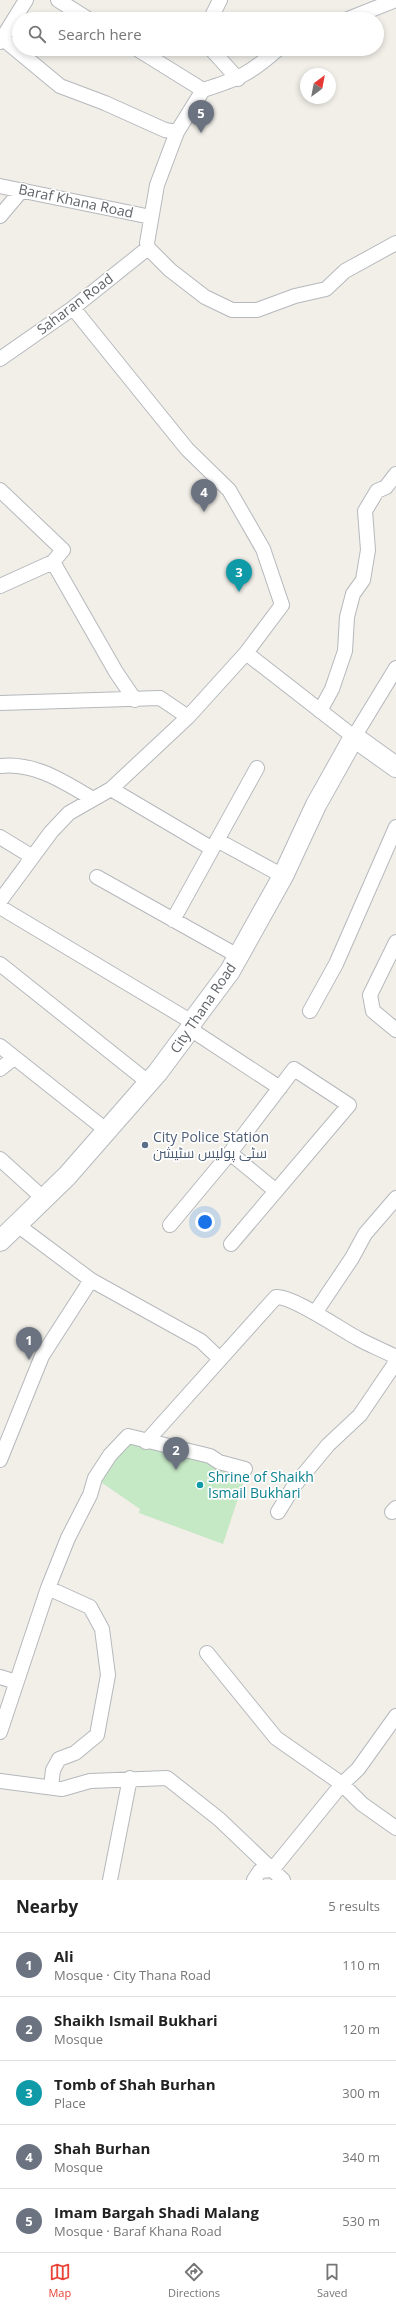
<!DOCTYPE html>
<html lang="en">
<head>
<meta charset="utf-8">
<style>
  body { margin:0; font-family:"Open Sans",Cairo,sans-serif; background:#f2f2f2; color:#222 }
  .compass { position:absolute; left:300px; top:68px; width:36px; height:36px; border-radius:50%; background:#fff; box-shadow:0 2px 6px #0003; rotate:32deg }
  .you { position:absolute; left:205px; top:1222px; width:14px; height:14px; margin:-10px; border:3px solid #fff; border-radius:50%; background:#1a73e8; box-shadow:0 0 0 6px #1a73e833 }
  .badge { display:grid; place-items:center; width:26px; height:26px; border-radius:50%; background:#ea4335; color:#fff; font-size:13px; font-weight:700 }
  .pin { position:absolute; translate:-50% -33px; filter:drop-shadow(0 1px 2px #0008) }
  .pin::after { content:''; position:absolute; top:21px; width:14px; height:12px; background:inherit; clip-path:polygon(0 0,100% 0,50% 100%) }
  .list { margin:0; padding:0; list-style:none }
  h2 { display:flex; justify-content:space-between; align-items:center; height:52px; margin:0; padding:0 16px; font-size:17px }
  h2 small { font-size:13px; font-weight:400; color:#767676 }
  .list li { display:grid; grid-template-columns:26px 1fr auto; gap:12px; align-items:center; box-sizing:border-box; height:64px; padding:0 16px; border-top:1px solid #e0e0e0 }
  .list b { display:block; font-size:15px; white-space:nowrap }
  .list p { margin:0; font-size:13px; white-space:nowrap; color:#767676 }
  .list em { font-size:13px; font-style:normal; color:#767676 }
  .icon { flex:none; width:22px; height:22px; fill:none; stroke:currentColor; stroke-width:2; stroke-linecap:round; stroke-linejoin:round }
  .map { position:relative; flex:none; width:396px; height:1880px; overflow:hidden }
  .search { position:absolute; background:#fff; box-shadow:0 2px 6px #0003; left:12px; right:12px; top:12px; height:44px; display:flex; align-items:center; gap:10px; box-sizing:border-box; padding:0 14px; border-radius:22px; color:#767676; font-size:15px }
  .sheet { height:372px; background:#fff }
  nav { display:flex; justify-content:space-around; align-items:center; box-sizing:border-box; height:56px; border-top:1px solid #e0e0e0; background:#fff; font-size:11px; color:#767676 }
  nav a { display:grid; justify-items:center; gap:2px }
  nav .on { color:#ea4335 }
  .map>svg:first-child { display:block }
</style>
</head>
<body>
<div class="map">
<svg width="396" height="1880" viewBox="0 0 396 1880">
  <rect width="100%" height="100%" fill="#f1efe8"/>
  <path fill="#c5e8c5" d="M128,1436L210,1456L244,1480L223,1544L139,1513L140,1509L95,1478Z"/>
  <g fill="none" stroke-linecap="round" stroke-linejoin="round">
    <defs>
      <path id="street" d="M58,0L88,19
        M213,14L220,0
        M348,19L396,0
        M2,38L60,86L105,103L165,130L177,132
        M0,42L26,0
        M137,49L203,90
        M211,49L238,79
        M278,49C250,74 238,79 203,90L177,132L157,185L147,243L148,248L170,270L205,297L232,310H257L295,296L326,289L345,271L396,243
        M0,186L151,217
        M0,216L22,190
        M0,359L73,308L148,248
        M0,490L63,550L53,562L116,672L135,700
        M0,586L53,562
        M246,653L354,737L396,668
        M0,703L160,698L188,717
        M320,711L332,689L345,651L347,617L353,594L363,580L368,550L365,511L377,491L386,487L396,474
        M0,766C35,762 64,782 93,799
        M111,789L211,848
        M0,837L31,856
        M217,840L283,876
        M97,877L238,956
        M0,901L51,832L69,813L111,789L188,717L246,653L282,605L263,549L229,490L187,449L73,308
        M0,907L192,1022
        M173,920L257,768
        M396,942L370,995L373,1011L396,1030
        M0,964L148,1082
        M310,1011L336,964L396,827
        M190,1029L280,1088
        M0,1046L106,1130
        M0,1069L14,1058
        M230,1153L276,1191
        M0,1159L43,1198
        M16,1224L91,1280L201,1341L219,1358
        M170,1225L230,1153L294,1069L349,1105L231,1244
        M315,1313L352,1258L365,1234L396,1198
        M146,1442L276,1297C293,1296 340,1329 357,1338C369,1345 383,1350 396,1357
        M0,1460L42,1356L91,1280
        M278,1512L294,1486L328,1445L360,1415L396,1362
        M392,1512L396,1508
        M48,1588L90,1607L102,1629L108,1675L97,1735L75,1753L59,1759L53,1770L51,1787
        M207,1653L276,1738L342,1784L362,1804L396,1828
        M0,1677L16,1682
        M0,1732L48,1588L68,1538L90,1495L95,1478L110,1455L128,1436L210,1456L219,1462L245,1469
        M0,1781L62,1789L90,1781L167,1778L219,1819L283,1880
        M110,1880L130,1778
        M254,1880L260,1871L272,1870L342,1784L358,1769L396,1716"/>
      <path id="secondary" d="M0,1241L67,1176L158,1072L190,1029L192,1022L230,971L283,876L316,805L354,737L396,767"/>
    </defs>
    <use href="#street" stroke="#b5b8bc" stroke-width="16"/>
    <use href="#secondary" stroke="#b6babf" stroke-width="22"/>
    <use href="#street" stroke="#fff" stroke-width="14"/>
    <use href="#secondary" stroke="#fff" stroke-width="20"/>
  </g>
  <circle fill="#5c6f8a" stroke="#fff" stroke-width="1.5" cx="145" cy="1145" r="4"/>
  <circle fill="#0f9aa8" stroke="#fff" stroke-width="1.5" cx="200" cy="1485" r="4"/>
  <g text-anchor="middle" stroke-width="3.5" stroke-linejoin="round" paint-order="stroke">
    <g font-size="14" fill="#5f6368" stroke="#fff">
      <text transform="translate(76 201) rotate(12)" y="5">Baraf Khana Road</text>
      <text transform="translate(75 304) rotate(-37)" y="5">Saharan Road</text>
      <text transform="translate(203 1008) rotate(-56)" y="5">City Thana Road</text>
    </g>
    <g font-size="14" fill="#4e5e75" stroke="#fff" text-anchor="start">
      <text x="153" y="1142">City Police Station<tspan x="153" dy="16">سٹی پولیس سٹیشن</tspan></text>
    </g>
    <g font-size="14" fill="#0d838f" stroke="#fff" text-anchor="start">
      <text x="208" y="1482">Shrine of Shaikh<tspan x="208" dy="16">Ismail Bukhari</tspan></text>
    </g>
  </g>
</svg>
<svg class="compass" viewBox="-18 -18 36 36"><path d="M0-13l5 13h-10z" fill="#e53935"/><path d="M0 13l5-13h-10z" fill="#767676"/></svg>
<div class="you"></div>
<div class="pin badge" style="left:29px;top:1360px;background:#6b7280">1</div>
<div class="pin badge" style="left:176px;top:1470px;background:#6b7280">2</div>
<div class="pin badge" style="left:239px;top:592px;background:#0f9aa8">3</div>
<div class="pin badge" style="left:204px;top:512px;background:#6b7280">4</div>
<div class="pin badge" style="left:201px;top:133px;background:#6b7280">5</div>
<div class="search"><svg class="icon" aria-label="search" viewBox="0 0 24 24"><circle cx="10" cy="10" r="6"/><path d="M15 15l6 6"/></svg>Search here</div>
</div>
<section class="sheet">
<h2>Nearby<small>5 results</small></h2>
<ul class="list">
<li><span class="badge" style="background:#6b7280">1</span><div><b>Ali</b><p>Mosque · City Thana Road</p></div><em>110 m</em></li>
<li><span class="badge" style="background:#6b7280">2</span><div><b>Shaikh Ismail Bukhari</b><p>Mosque</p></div><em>120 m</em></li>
<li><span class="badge" style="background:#0f9aa8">3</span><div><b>Tomb of Shah Burhan</b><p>Place</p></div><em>300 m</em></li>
<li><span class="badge" style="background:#6b7280">4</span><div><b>Shah Burhan</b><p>Mosque</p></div><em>340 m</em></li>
<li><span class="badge" style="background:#6b7280">5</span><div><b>Imam Bargah Shadi Malang</b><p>Mosque · Baraf Khana Road</p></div><em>530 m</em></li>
</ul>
</section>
<nav>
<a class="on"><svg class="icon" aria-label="map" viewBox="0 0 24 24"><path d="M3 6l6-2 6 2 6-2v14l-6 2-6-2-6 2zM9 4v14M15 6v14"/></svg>Map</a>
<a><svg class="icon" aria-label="directions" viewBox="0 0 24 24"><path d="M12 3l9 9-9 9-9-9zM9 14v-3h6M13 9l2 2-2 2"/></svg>Directions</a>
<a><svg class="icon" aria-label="saved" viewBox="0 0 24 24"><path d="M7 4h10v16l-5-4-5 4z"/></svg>Saved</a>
</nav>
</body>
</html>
